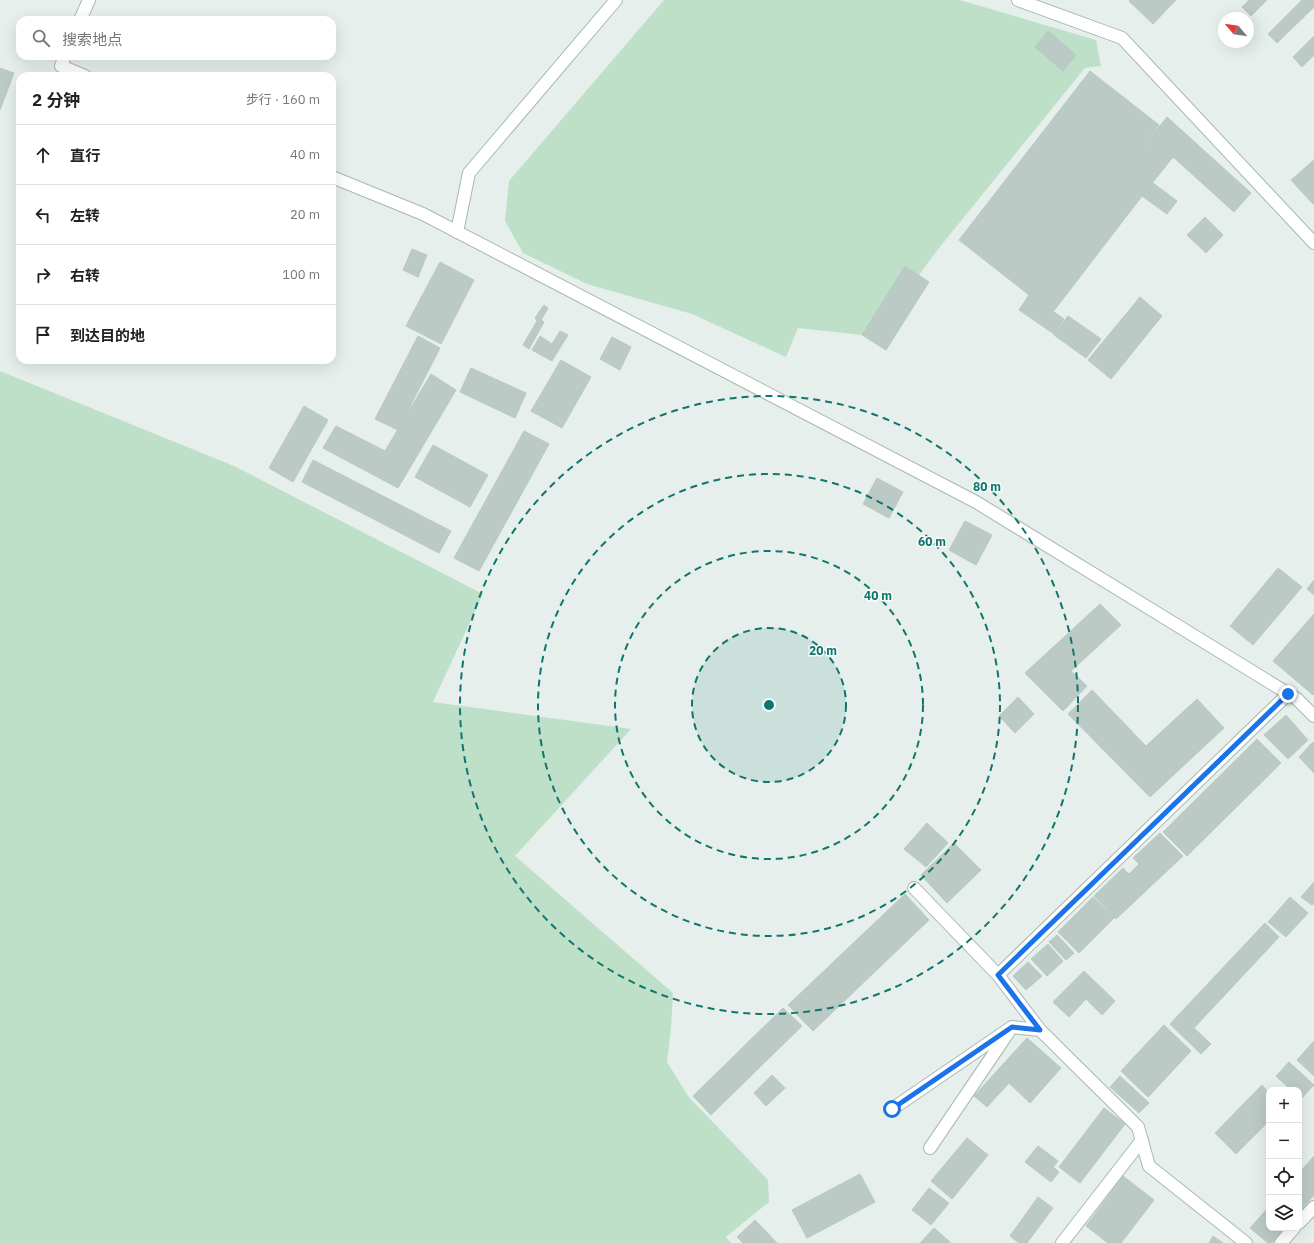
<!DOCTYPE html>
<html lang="zh">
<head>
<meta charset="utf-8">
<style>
  body { margin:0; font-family:"IBM Plex Sans","Noto Sans SC",sans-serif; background:#f2f2f2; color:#222 }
  .controls { position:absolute; right:12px; bottom:12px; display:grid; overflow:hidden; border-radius:8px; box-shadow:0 4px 16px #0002 }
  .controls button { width:36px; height:36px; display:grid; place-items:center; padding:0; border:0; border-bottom:1px solid #e0e0e0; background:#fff; color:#222; font:20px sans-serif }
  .compass { position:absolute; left:1218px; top:12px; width:36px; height:36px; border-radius:50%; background:#fff; box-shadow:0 4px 16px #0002; rotate:299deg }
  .stop { position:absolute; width:12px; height:12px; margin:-9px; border:3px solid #1a73e8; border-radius:50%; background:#fff }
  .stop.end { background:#1a73e8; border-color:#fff; box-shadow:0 1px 4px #0008 }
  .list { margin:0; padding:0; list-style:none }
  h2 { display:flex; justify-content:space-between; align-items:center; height:52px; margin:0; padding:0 16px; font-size:17px }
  h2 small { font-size:13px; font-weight:400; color:#767676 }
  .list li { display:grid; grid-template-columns:26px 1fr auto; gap:12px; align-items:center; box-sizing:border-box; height:60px; padding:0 16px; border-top:1px solid #e0e0e0 }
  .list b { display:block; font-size:15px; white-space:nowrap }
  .list em { font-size:13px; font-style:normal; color:#767676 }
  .icon { flex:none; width:22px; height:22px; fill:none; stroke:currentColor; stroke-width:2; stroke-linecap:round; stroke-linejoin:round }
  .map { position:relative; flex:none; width:1314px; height:1243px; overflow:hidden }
  .search { position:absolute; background:#fff; box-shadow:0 4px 16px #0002; left:16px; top:16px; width:320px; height:44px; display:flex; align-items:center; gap:10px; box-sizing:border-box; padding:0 14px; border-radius:12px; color:#767676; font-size:15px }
  .panel { position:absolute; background:#fff; box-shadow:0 4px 16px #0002; left:16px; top:72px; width:320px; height:292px; border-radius:12px }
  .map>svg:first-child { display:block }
</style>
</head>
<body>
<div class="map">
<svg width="1314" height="1243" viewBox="0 0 1314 1243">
  <rect width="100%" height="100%" fill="#e6efeb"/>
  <path fill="#bfe0c8" d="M664,0H960L1096,40L1101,66L1085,68L939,248L919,275L905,266L862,335L798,328L786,357L692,314L587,284L523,253L505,221L509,181Z
    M0,371L234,466L483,594L433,702L631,729L515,856L673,993L671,1028L667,1062L688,1096L768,1180L769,1202L726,1237L731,1243H0Z"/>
  <path fill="#bbcac4" stroke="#b8c9c2" d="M1130,0H1176L1153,24L1129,1Z
    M1249,0H1267L1251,16L1242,7Z
    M1302,0H1314V7L1277,43L1268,34Z
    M1048,31L1076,55L1063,71L1035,47Z
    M1314,36V55L1302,67L1293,57Z
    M0,68L14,73L0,110Z
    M1090,71L1159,125L1029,295L959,240Z
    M1167,117L1251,193L1234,212L1151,137Z
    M1151,137L1173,157L1142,196L1119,177Z
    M1314,160V204H1313L1291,180Z
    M1119,177L1142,196L1053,312L1029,295Z
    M1153,183L1177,201L1167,214L1142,196Z
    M1205,217L1223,235L1206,253L1187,235Z
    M412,249L427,255L418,277L403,270Z
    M440,262L474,280L441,344L406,326Z
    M905,266L929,282L886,350L862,335Z
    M1029,295L1064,319L1054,334L1019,310Z
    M1140,297L1162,316L1111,379L1088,360Z
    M544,305L548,308L541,320L544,322L529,349L523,345L537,321L535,318Z
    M1068,316L1101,339L1086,358L1054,335Z
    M560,331L568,335L552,361L532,350L540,336L552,344Z
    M418,336L440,348L398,430L375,419Z
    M612,337L631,347L620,370L600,359Z
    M561,360L591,377L562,428L531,411Z
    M471,368L526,393L515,418L460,392Z
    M431,374L456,390L398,488L323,448L336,426L385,451Z
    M304,406L328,420L293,482L269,468Z
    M524,431L549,444L479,571L454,558Z
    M433,445L488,475L470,507L415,477Z
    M313,460L451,531L439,553L302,482Z
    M877,478L903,492L889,518L863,504Z
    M965,521L992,535L976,565L949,550Z
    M1278,568L1302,587L1253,645L1230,626Z
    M1314,580V595L1307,589Z
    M1100,604L1121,625L1071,671L1087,686L1063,711L1025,673Z
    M1314,614V653L1293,678L1273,661Z
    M1314,653V693L1313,695L1293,678Z
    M1092,690L1146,746L1197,699L1224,728L1150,797L1068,714Z
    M1018,697L1034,714L1015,733L999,716Z
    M1286,715L1308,740L1288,759L1264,735Z
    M1257,739L1281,763L1187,856L1163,832Z
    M1313,742L1314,743V773L1299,757Z
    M927,823L948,843L926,867L904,849Z
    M1160,833L1183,856L1116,919L1094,896L1123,868L1129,874L1139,864L1133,858Z
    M954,843L981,870L947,903L921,875Z
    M1314,882V903L1312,905L1301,897Z
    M905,894L929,920L813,1031L788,1005Z
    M1093,897L1114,918L1079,953L1058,932Z
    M1290,897L1308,913L1286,937L1268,922Z
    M1265,923L1279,937L1194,1028L1211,1044L1201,1054L1170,1024Z
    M1057,935L1074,953L1066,960L1049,942Z
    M1048,944L1063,961L1047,976L1031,959Z
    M1028,962L1042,976L1026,990L1013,976Z
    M1084,971L1115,1001L1102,1015L1086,999L1069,1017L1053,1002Z
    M783,1008L802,1026L711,1115L693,1096Z
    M1164,1025L1191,1051L1148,1097L1121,1071Z
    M1027,1038L1061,1068L1030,1103L1009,1083L987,1107L974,1096Z
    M1314,1041V1076L1297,1060Z
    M1289,1062L1314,1085L1301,1099L1299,1097V1090H1291L1276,1076Z
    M772,1075L785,1088L766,1106L754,1093Z
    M1120,1076L1149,1103L1139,1113L1110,1087Z
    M1262,1085L1269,1093V1121L1236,1154L1215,1133Z
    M1104,1108L1125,1124L1080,1183L1059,1167Z
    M967,1138L988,1155L952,1199L931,1181Z
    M1038,1146L1058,1161L1053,1167L1059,1172L1051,1182L1025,1162Z
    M1314,1156V1195L1299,1212V1173Z
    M860,1174L875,1202L807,1238L792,1210Z
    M1123,1176L1154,1200L1121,1243H1108L1086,1226Z
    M929,1188L949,1203L931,1225L912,1210Z
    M1038,1197L1053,1208L1027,1243H1019L1010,1236Z
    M1269,1207V1228H1285L1272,1243H1268L1250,1228Z
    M755,1220L777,1243H743L737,1237Z
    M934,1228L951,1243H920Z
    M1213,1236L1223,1243H1209Z"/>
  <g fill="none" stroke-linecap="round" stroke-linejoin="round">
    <defs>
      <path id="street" d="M1018,0L1122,38L1314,243
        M80,20L89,0
        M65,56L61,66L85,76
        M332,177L423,214L976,502L1297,699L1314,716
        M457,232L469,173L616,0
        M914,888L998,975
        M892,1109L1012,1027L1040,1030
        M930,1148L1008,1033
        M1299,1223L1314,1207
        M1062,1243L1142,1140
        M1246,1243L1149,1166L1138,1127L1040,1030L998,975L1288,694
        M1281,1243L1294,1228"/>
    </defs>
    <use href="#street" stroke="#a8b8b2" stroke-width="14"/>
    <use href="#street" stroke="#fff" stroke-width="12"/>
  </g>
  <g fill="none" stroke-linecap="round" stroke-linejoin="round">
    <path stroke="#1a73e8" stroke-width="5" d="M892,1109L1012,1027L1040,1030L998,975L1288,694"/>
  </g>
  <circle cx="769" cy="705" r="77" fill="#0f766e" fill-opacity=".12"/>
  <g fill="none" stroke="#0f766e" stroke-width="2" stroke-dasharray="7 5">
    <circle cx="769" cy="705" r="77"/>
    <circle cx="769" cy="705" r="154"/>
    <circle cx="769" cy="705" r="231"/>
    <circle cx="769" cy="705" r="309"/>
  </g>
  <circle cx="769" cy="705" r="6" fill="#0f766e" stroke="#f7fbf9" stroke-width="2"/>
  <g font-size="12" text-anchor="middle" font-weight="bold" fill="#0f766e" stroke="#f7fbf9" stroke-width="3" stroke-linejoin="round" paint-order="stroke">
    <text x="987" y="491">80 m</text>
    <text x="932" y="546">60 m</text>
    <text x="878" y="600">40 m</text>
    <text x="823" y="655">20 m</text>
  </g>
</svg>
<div class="controls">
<button>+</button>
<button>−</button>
<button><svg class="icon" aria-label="locate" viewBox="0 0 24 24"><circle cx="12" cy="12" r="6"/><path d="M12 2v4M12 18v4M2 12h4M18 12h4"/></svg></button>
<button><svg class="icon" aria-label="layers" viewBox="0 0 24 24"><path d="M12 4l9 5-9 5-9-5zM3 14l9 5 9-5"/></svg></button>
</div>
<svg class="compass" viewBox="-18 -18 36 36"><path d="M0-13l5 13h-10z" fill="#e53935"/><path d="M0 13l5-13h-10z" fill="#767676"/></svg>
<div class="stop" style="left:892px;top:1109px"></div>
<div class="stop end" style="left:1288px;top:694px"></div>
<div class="search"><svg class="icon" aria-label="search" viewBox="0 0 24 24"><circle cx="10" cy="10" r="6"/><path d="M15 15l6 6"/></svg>搜索地点</div>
<section class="panel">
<h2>2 分钟<small>步行 · 160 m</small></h2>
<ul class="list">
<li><svg class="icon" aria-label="ahead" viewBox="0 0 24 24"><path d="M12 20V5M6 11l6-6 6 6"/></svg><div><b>直行</b></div><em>40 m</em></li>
<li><svg class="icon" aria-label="left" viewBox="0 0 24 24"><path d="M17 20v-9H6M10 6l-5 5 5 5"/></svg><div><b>左转</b></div><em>20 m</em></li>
<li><svg class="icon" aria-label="right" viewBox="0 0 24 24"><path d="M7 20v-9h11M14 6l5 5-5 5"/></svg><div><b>右转</b></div><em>100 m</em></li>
<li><svg class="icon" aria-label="arrive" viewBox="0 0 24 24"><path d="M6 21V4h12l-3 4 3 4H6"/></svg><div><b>到达目的地</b></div></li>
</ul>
</section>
</div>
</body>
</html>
